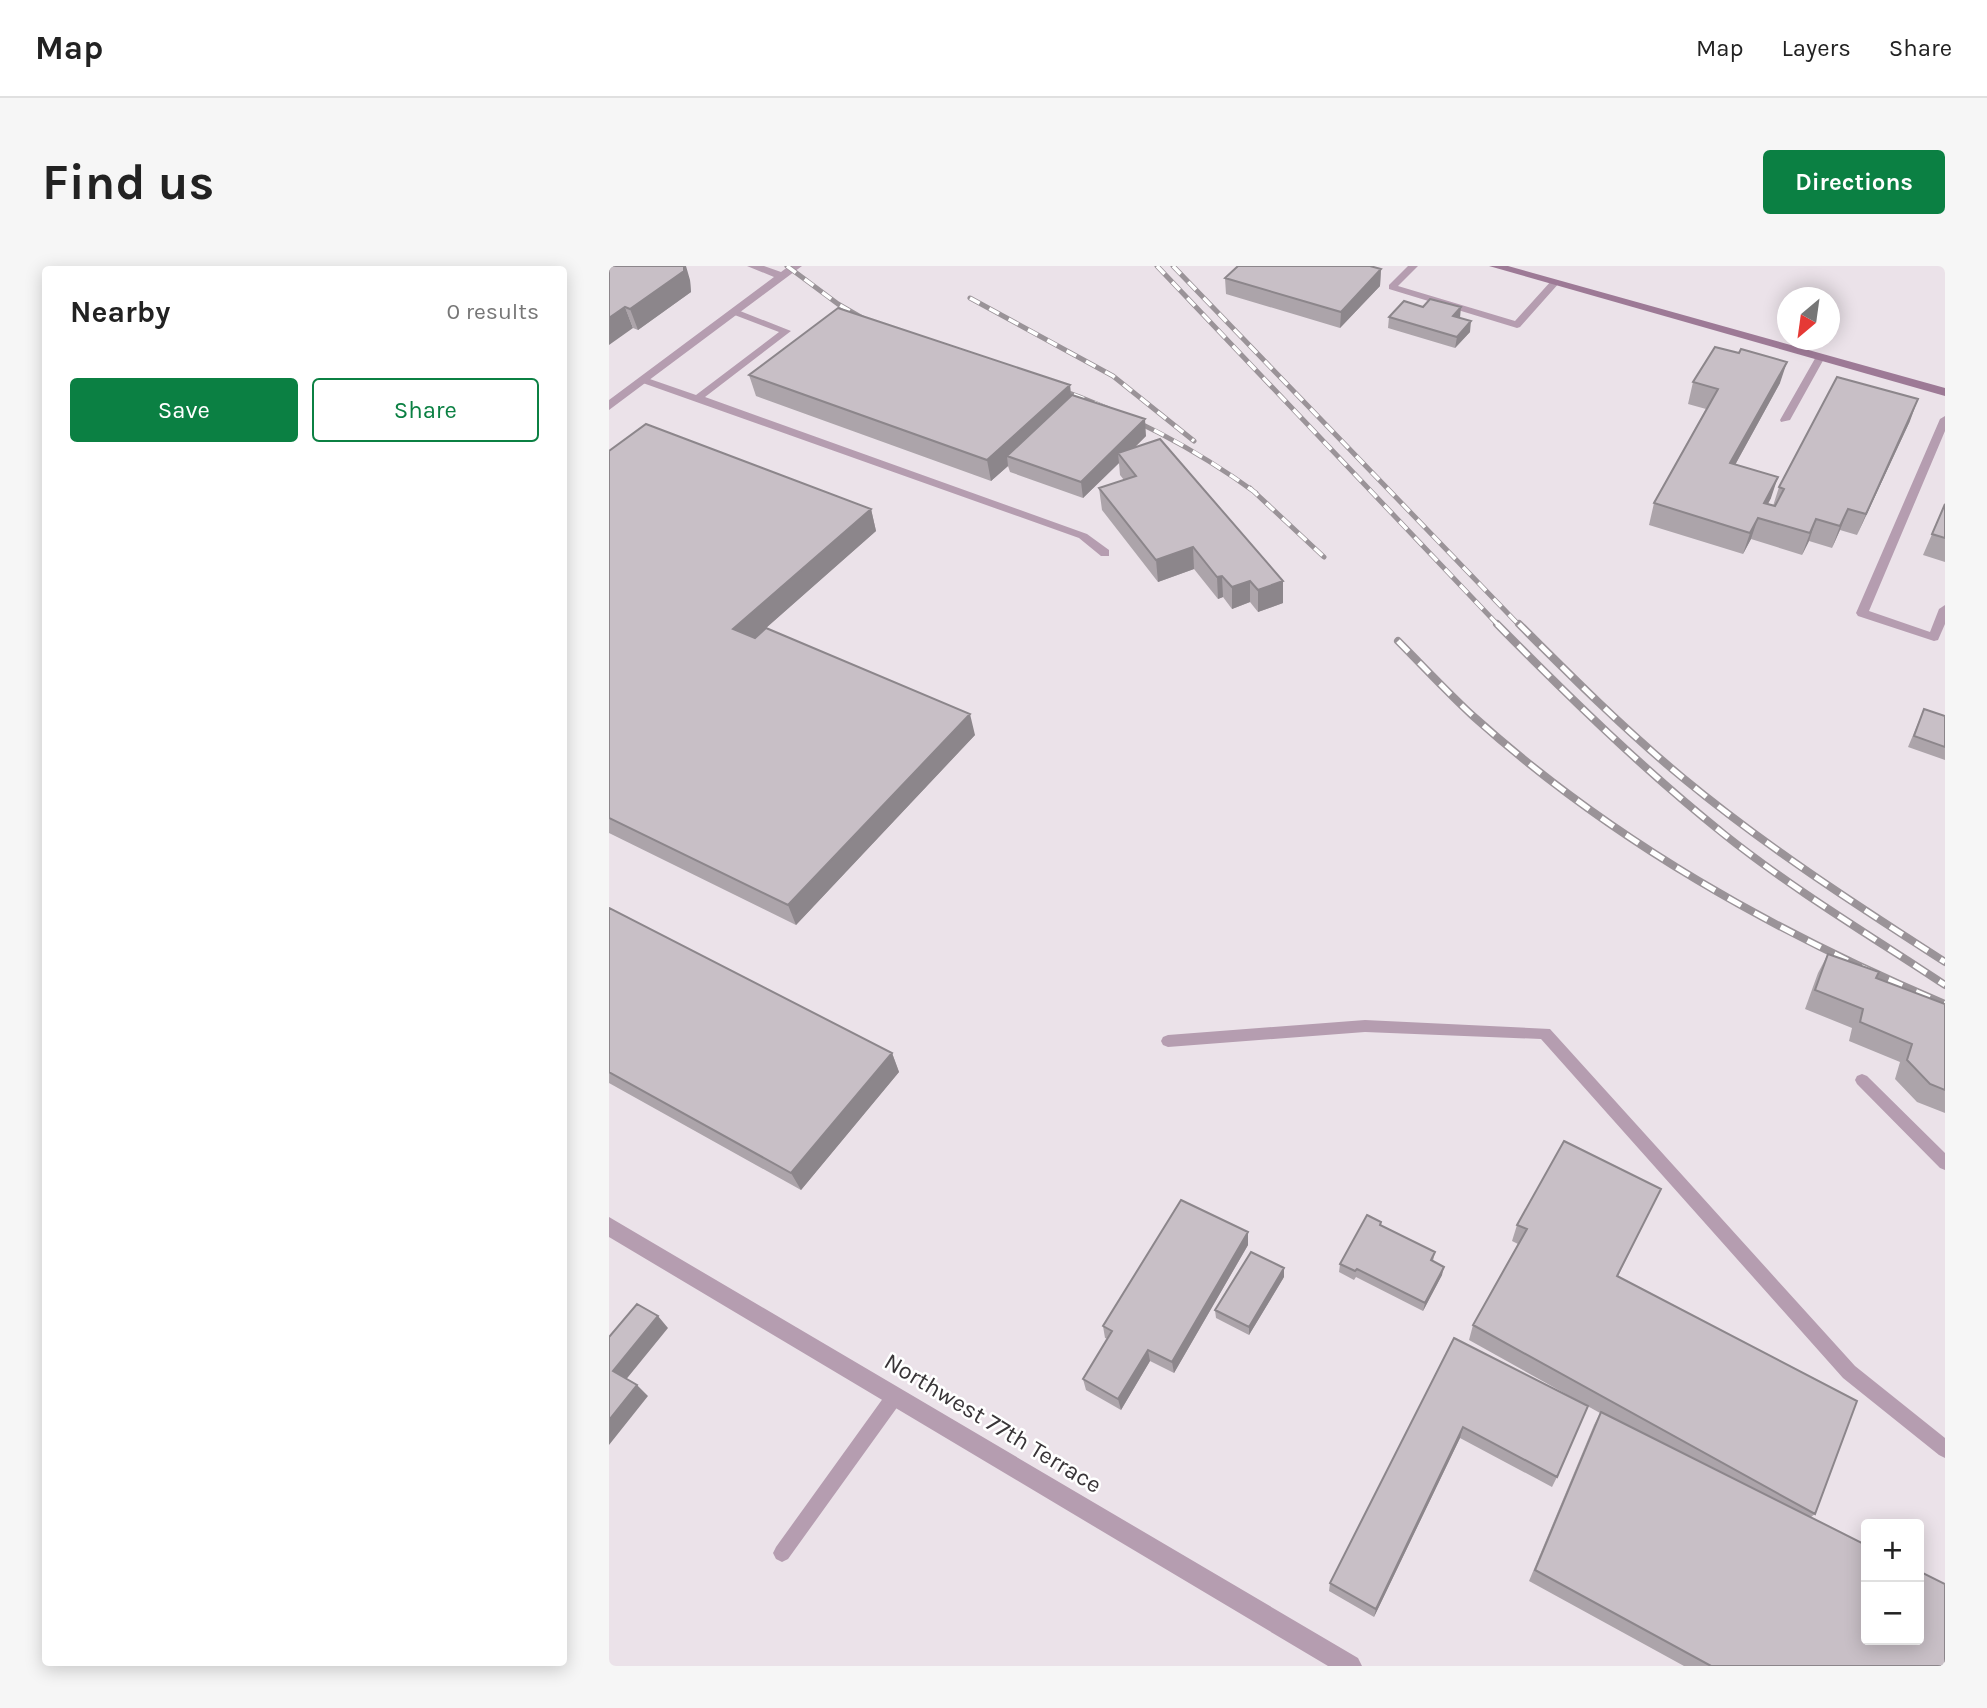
<!DOCTYPE html>
<html lang="en">
<head>
<meta charset="utf-8">
<style>
  body { margin:0; font-family:Karla,sans-serif; background:#f6f6f6; color:#222 }
  .controls { position:absolute; right:21px; bottom:21px; display:grid; overflow:hidden; border-radius:7px; box-shadow:0 4px 18px #0003 }
  .controls button { width:63px; height:63px; display:grid; place-items:center; padding:0; border:0; border-bottom:2px solid #e0e0e0; background:#fff; color:#222; font:35px sans-serif }
  .compass { position:absolute; left:1168px; top:21px; width:63px; height:63px; border-radius:50%; background:#fff; box-shadow:0 4px 18px #0003; rotate:209deg }
  .list { margin:0; padding:0; list-style:none }
  h2 { display:flex; justify-content:space-between; align-items:center; height:91px; margin:0; padding:0 28px; font-size:30px }
  h2 small { font-size:23px; font-weight:400; color:#767676 }
  .actions { display:flex; gap:14px; padding:21px 28px }
  .actions a { flex:1; padding:16px 0; border:2px solid #0b8043; border-radius:7px; text-align:center; font-size:24px; color:#0b8043 }
  .actions .main { background:#0b8043; color:#fff }
  .map { position:relative; flex:none; width:1336px; height:1400px; overflow:hidden; border-radius:7px }
  header { display:flex; align-items:center; gap:42px; box-sizing:border-box; height:98px; padding:0 35px; background:#fff; border-bottom:2px solid #e0e0e0 }
  header strong { font-size:33px }
  nav { display:flex; gap:38px; margin-inline-start:auto; font-size:24px }
  .intro { display:flex; align-items:center; justify-content:space-between; box-sizing:border-box; height:168px; padding:0 42px }
  h1 { margin:0; font-size:49px }
  .button { padding:18px 32px; border-radius:7px; background:#0b8043; color:#fff; font-size:24px; font-weight:700 }
  main { display:flex; gap:42px; padding:0 42px }
  aside { flex:1; background:#fff; border-radius:7px; box-shadow:0 4px 18px #0003 }
  .map>svg:first-child { display:block }
</style>
</head>
<body>
<header>
<strong>Map</strong>
<nav><a>Map</a><a>Layers</a><a>Share</a></nav>
</header>
<div class="intro"><h1>Find us</h1><a class="button">Directions</a></div>
<main>
<aside>
<h2>Nearby<small>0 results</small></h2>
<ul class="list">
</ul>
<div class="actions"><a class="main">Save</a><a>Share</a></div>
</aside>
<div class="map">
<svg width="1336" height="1400" viewBox="0 0 1336 1400">
  <rect width="100%" height="100%" fill="#ebe2e9"/>
  <g fill="none" stroke-linecap="round" stroke-linejoin="round">
    <path fill="#b59db0" fill-rule="evenodd" d="M799,0H809L789,20L906,55L943,14L951,16L911,61L908,62L780,23V19Z
      M126,43L182,65L96,131L478,268L500,284V290H492L470,272L31,116L30,114L35,111L87,129L170,66L123,48L121,46Z
      M1208,89L1216,91L1181,154L1172,156L1171,154Z
      M1336,150V165L1260,345L1321,366L1330,343L1336,339V358L1329,374L1325,375L1249,350L1247,347L1331,153Z
      M756,754L941,763L1246,1100L1336,1172V1192L1330,1189L1234,1112L932,773L756,766L559,781L554,779L552,775L554,771L559,769Z
      M1253,808L1258,810L1336,887V904L1331,902L1248,818L1246,814L1248,810Z
      M286,1122L292,1124L294,1130L292,1136L179,1293L173,1296L167,1293L164,1287L167,1281L280,1124Z"/>
    <path fill="#b59db0" fill-rule="evenodd" d="M138,0H155L172,6L180,0H193L0,144V134L165,11Z
      M0,951L749,1392L753,1400H719L0,971Z"/>
    <path fill="#9d7a96" fill-rule="evenodd" d="M880,0H899L1336,122V130Z"/>
    <defs>
      <path id="rail-far1" d="M178,0L229,38L262,57
        M548,0L890,360
        M564,0L911,360
        M361,32L504,110L585,175
        M444,121C518,147 584,181 647,227
        M641,222L715,291"/>
      <path id="rail" d="M888,358C961,432 1035,504 1116,569C1185,624 1262,670 1336,719
        M910,358C963,411 1016,464 1074,512C1156,580 1246,638 1336,696
        M789,375C814,400 838,426 864,450C1003,575 1165,666 1336,738"/>
    </defs>
    <use href="#rail-far1" stroke="#9a9398" stroke-width="5"/>
    <use href="#rail" stroke="#9a9398" stroke-width="8"/>
    <use href="#rail-far1" stroke="#fff" stroke-width="3.5" stroke-dasharray="11" stroke-linecap="butt"/>
    <use href="#rail" stroke="#fff" stroke-width="5" stroke-dasharray="15" stroke-linecap="butt"/>
  </g>
  <path fill="#aca4aa" d="M0,0L81,14L82,26L29,64L24,62Z
    M772,3L771,20L731,62L617,28L616,12Z
    M780,51L851,52L861,66L846,82L779,62Z
    M140,109L461,119L462,131L537,170L525,182L674,337L649,346L641,336L623,343L614,331L609,333L585,303L549,316L493,244L490,222L515,214L511,209L510,197L474,232L401,206L399,200L382,215L147,130Z
    M1084,116L1171,117L1126,199L1162,232L1159,238L1164,240L1170,221L1301,155L1248,269L1231,264L1223,282L1200,275L1193,289L1142,273L1134,288L1040,259L1045,237L1097,143L1079,138Z
    M0,185L262,243L267,265L157,362L366,469L187,659L0,567Z
    M1336,238V296L1314,289Z
    M1315,443L1336,450V494L1299,481Z
    M0,642L283,787L290,806L192,924L0,817Z
    M1219,688L1267,712L1336,738V847L1308,836L1286,813L1291,796L1240,775L1243,762L1196,743L1209,707Z
    M1052,923L1009,1010L1206,1248L1202,1251L1336,1400H1075L920,1315L985,1159L991,1147L860,1074L864,1059L909,978L903,975L908,959Z
    M772,956V960L826,986L824,995L833,1009L814,1045L747,1011L745,1014L730,1006L731,998Z
    M639,966V979L565,1107L541,1095L512,1144L477,1124L474,1113L499,1073L496,1072L494,1060Z
    M675,1011L640,1069L607,1052L606,1044Z
    M845,1072L948,1211L943,1221L851,1172L765,1351L720,1325L721,1317Z"/>
  <path fill="#8c868b" d="M75,0H77L81,14L82,26L29,64L21,43Z
    M772,3L771,20L731,62L732,46Z
    M16,41L24,62L0,79V52Z
    M852,41L851,52L844,50Z
    M862,55L861,66L846,82L848,71Z
    M1178,96L1171,117L1115,219L1121,197Z
    M461,119L463,141L398,190L399,200L382,215L378,194Z
    M1309,133L1301,155L1248,269L1257,248Z
    M536,153L537,170L514,193L509,187L510,197L474,232L472,216Z
    M1169,211L1162,232L1151,252L1155,237Z
    M262,243L267,265L132,384L124,363Z
    M1239,243L1231,264L1223,282L1231,260Z
    M1149,252L1142,273L1134,288L1141,267Z
    M1207,253L1200,275L1193,289L1201,267Z
    M584,281L585,303L549,316L547,294Z
    M613,310L614,331L609,333L608,311Z
    M641,315V336L623,343V321Z
    M674,315V337L649,346V324Z
    M361,448L366,469L187,659L179,639Z
    M283,787L290,806L192,924L182,907Z
    M639,966V979L565,1107L563,1096Z
    M835,1001L833,1009L814,1045L816,1037Z
    M675,1002V1011L640,1069V1061Z
    M49,1050L59,1062L15,1116L4,1105Z
    M539,1084L541,1095L512,1144L509,1133Z
    M28,1119L39,1130L0,1179V1154Z
    M854,1161L851,1172L765,1351L767,1343Z"/>
  <path fill="#c8bfc6" stroke="#8c868b" stroke-width="2" d="M0,0H75V5L21,43L16,41L0,52Z
    M629,0H761L772,3L732,46L616,12Z
    M821,33L852,41L844,50L862,55L848,71L780,51L795,35L814,41Z
    M229,42L461,119L378,194L140,109Z
    M1106,81L1130,87L1132,83L1178,96L1121,197L1169,211L1155,237L1166,240L1175,223L1170,221L1228,111L1309,133L1257,248L1239,243L1231,260L1207,253L1201,267L1149,252L1141,267L1045,237L1109,123L1084,116Z
    M463,129L536,153L472,216L398,190Z
    M37,158L262,243L124,363L146,372L157,362L361,448L179,639L0,552V185Z
    M551,173L674,315L649,324L641,315L623,321L613,310L608,311L584,281L547,294L490,222L527,210L509,187Z
    M1336,238V272L1323,268Z
    M1315,443L1336,450V481L1305,470Z
    M0,642L283,787L182,907L0,806Z
    M1219,688L1270,706L1267,712L1336,738V824L1321,818L1298,794L1303,778L1251,756L1254,743L1206,724Z
    M955,875L1052,923L1008,1010L1248,1135L1206,1248L864,1059L918,963L908,959Z
    M572,934L639,966L563,1096L539,1084L509,1133L474,1113L503,1065L494,1060Z
    M758,949L772,956L771,959L826,986L822,994L835,1001L816,1037L748,1003L746,1005L731,998Z
    M642,986L675,1002L640,1061L606,1044Z
    M28,1038L49,1050L4,1105L28,1119L0,1154V1071Z
    M845,1072L979,1140L948,1211L854,1161L767,1343L721,1317Z
    M992,1146L1257,1279V1374H1310V1305L1336,1318V1400H1102L926,1304Z"/>
  <g text-anchor="middle" stroke-width="5" stroke-linejoin="round" paint-order="stroke">
    <g font-size="24" fill="#393538" stroke="#fff">
      <text transform="translate(384 1157) rotate(31)" y="8">Northwest 77th Terrace</text>
    </g>
  </g>
</svg>
<div class="controls">
<button>+</button>
<button>−</button>
</div>
<svg class="compass" viewBox="-18 -18 36 36"><path d="M0-13l5 13h-10z" fill="#e53935"/><path d="M0 13l5-13h-10z" fill="#767676"/></svg>
</div>
</main>
</body>
</html>
